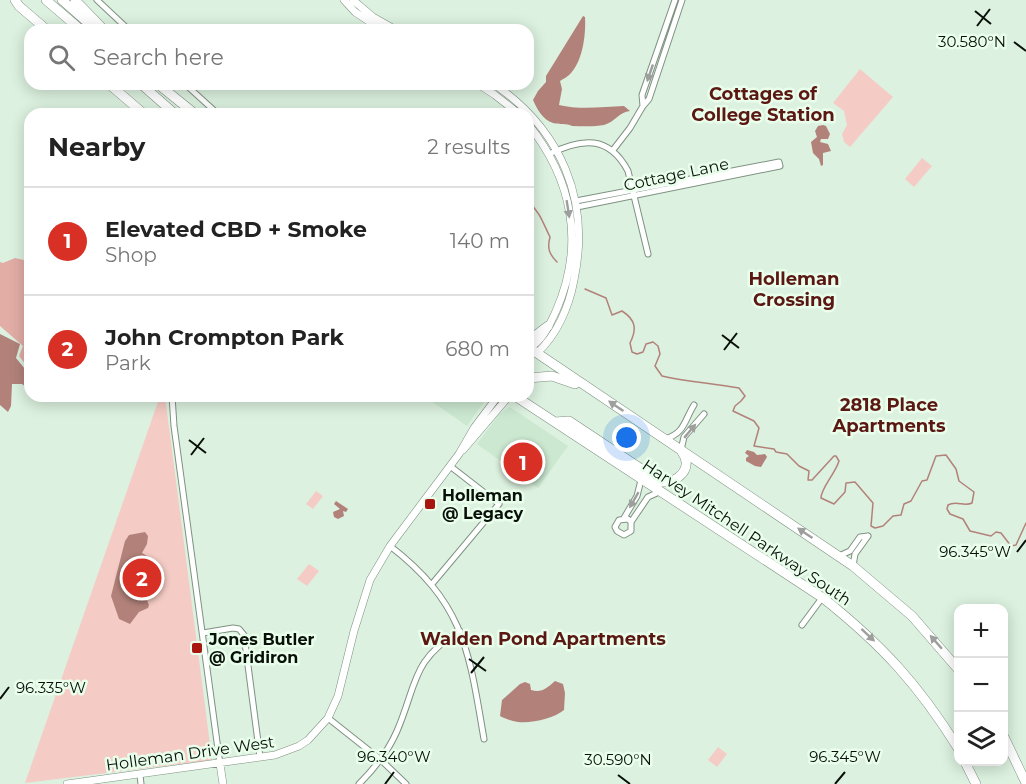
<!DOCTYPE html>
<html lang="en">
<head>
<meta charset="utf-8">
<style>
  body { margin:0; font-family:Montserrat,sans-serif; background:#f6f6f6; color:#222 }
  .controls { position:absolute; right:18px; bottom:18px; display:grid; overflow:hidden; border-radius:12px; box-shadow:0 3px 15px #0003 }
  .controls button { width:54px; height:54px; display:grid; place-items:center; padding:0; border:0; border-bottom:2px solid #e0e0e0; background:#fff; color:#222; font:30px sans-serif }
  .you { position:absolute; left:627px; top:438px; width:21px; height:21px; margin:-15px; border:4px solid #fff; border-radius:50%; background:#1a73e8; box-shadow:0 0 0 9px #1a73e833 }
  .badge { display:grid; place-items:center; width:39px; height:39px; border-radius:50%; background:#d93025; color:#fff; font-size:20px; font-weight:700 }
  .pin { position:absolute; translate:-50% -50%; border:3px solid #fff; box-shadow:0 2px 6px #0006 }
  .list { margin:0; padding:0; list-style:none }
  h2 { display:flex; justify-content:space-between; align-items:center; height:78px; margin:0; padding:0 24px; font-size:26px }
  h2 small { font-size:20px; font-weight:400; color:#767676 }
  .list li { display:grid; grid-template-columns:39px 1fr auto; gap:18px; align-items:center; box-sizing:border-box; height:108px; padding:0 24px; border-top:2px solid #e0e0e0 }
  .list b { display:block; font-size:22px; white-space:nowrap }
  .list p { margin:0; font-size:20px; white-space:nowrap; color:#767676 }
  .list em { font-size:20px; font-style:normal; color:#767676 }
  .icon { flex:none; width:33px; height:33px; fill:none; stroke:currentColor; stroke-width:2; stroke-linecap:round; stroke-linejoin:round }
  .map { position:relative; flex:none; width:1026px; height:784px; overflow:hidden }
  .search { position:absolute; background:#fff; box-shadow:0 3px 15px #0003; left:24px; top:24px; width:510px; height:66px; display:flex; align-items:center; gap:15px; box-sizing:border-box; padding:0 21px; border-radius:18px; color:#767676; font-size:22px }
  .panel { position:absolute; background:#fff; box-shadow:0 3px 15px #0003; left:24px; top:108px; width:510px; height:294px; border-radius:18px }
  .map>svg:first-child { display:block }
</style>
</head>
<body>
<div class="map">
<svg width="1026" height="784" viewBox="0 0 1026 784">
  <rect width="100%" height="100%" fill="#dcf1df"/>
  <path fill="#cce8d1" d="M424,396H487V398L467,426Z
    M510,407L568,446L538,488L477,444L500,413Z"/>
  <path fill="#f5ccc5" d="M860,69L893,97L850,147L844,142L842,134L847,125L844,111L833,103Z
    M922,158L932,166L914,187L905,179Z
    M160,396H165L212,760L25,783Z
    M316,491L323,496L313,509L306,504Z
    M309,564L319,571L307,586L297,579Z
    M718,747L727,754L717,767L708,760Z"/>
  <path fill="#e1ada5" d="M15,258L24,260L30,268V364L26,365L19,356L23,346L0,326V262L3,263Z"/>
  <path fill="#b2827a" d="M583,16L585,17C586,34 583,60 571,73C569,76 563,79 560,81L562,89L559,105C579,110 603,107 624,106L630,111C619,112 615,122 604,125C594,127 582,126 572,126C566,123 560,125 553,123C543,120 537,109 533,100L538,91L546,82V76Z
    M823,125L826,126L830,134L828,139H821L820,142L828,144L831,151L823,153V165L821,166L819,159L813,153L811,142L817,137L815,131L818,126Z
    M0,334L20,344L16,358L25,369L30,367V390L22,384H12L11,406L8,412L0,405Z
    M747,450L754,452L757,455L765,454L767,457L761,467L755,466L746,461V458L749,456L745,453Z
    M336,501L348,509L346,512L343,511L344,516L338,519L334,517L333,512L340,509L334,504Z
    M145,532L148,536L147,544L142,553L147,556C156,573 140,588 149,605L148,608L139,612L130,624L119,619L111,596L125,541L129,535Z
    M555,681L563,684L565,693L564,710C553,719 527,725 513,721C509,720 504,718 500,716L502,700L520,684L525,682L530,684L531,690C542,693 547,688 555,681Z"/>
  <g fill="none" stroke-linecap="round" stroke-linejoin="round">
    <path stroke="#b2827a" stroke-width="1.5" d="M528,201C541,214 542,221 550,237C547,248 549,254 557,262
      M585,289L606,298L612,315L622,311C636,320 637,329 630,343L632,352L637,354L643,352L646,344L653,342L658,346L660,354L655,366L662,376C687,382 713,383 739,388L745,396L741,401L735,406L733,411L754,421L759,428L754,446L774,449L776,452L787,454L799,466L809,471L808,480H812L834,456H836L839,461C835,474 821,488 821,498L834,504L845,492L846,483L855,482L873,503L871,526L875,528L883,526L893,516L901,515L904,504L911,501L922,481L927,480L936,456L946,455L956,469L959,481L974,492L972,503C964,507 956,500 948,505L947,509L950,514L963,519L970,531L991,536L996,532L1001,533L1011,546L1016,545L1026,523"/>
    <defs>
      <path id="minor" d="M97,0L129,30
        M185,84L218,114
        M643,106L642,95L675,0
        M613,150L630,128L643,106L649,99L682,0
        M549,154C582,138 609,135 628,171L648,254
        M576,201L779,162L780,166L577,207
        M172,396L174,426L220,764
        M665,439C685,433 684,421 694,405
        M681,450L684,437L704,414
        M624,518L637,496L641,480
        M631,522L628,519L619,520L615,527L617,531L624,535L631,531V522L648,497L659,492
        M390,546C465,604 469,652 484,739
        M839,556L850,551L860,537L868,536
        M853,566L855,554L868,536
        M432,584L499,504L450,466
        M802,625L822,598
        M203,633L233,628L239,629L244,635L260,757
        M328,718L381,760L406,784
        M140,775L141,784
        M359,784C375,768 388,752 397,731C417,685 411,660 460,631"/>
      <path id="tertiary" d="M344,0L355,12L382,30
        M353,0L373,17L396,30
        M478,84L495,95L519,114
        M494,84C561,130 591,200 574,280C569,307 557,335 537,353
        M528,124C573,180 585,245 556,311C550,324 542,342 529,348
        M463,450L509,396
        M220,764L223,784
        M67,784L275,755L299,746L308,740L328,718L338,696L354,631L370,580L390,546L459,454L474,428L498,396"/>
      <path id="trunk" d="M15,0L19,6L47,30
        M46,0L81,30
        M62,0L96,30
        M75,0L104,30
        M109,84L144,114
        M141,84L175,114
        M158,84L195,114
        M528,338L536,335L548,326
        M528,347L853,566L912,616L958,669
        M528,378L552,376L575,384
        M515,396L823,598C882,645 918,684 958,748
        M555,422L569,421L661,482C678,483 694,468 682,452
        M1004,737L1026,783
        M965,762L976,784"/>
    </defs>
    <use href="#minor" stroke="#7f9282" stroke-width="7"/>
    <use href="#tertiary" stroke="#7f9282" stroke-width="8"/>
    <use href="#trunk" stroke="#7f9282" stroke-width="10"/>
    <use href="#minor" stroke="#fff" stroke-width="5"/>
    <use href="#tertiary" stroke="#fff" stroke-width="7"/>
    <use href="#trunk" stroke="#fff" stroke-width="9"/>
  </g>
  <defs><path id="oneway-solid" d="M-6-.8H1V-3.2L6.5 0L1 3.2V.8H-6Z" transform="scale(1.5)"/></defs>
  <g fill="#9d9f9d">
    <use href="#oneway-solid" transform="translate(650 73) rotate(109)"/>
    <use href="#oneway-solid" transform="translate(568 209) rotate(81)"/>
    <use href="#oneway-solid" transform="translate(616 406) rotate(-146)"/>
    <use href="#oneway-solid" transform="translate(690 431) rotate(-50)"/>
    <use href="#oneway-solid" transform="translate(634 500) rotate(120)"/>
    <use href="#oneway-solid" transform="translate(805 533) rotate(-146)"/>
    <use href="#oneway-solid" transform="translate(868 635) rotate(43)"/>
    <use href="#oneway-solid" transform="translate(936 642) rotate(-131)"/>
  </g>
  <path fill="none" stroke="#09100a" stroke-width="2" d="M975,11L991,24M977,26L990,9M1014,42L1026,51M722,335L739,348M724,350L737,333M189,440L206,453M191,455L204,438M1017,552L1026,540M469,659L486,671M471,673L484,657M0,699L9,687M618,775L630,784M385,784L394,772M835,784L845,772"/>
  <g fill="#a81611" stroke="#e9ffec" stroke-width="2">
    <rect x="424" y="498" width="12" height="12" rx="3"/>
    <rect x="191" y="642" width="12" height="12" rx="3"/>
  </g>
  <g text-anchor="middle" stroke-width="5" stroke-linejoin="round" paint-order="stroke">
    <g font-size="16" fill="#09100a" stroke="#e9ffec">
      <text transform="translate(676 174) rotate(-12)" y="6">Cottage Lane</text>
      <text transform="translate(747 532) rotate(34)" y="6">Harvey Mitchell Parkway South</text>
      <text transform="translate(190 753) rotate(-8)" y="6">Holleman Drive West</text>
    </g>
    <g font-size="16" font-weight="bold" fill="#09100a" stroke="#e9ffec" text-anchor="start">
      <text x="442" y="501">Holleman<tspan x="442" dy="18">@ Legacy</tspan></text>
      <text x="209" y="645">Jones Butler<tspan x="209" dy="18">@ Gridiron</tspan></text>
    </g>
    <g font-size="18" font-weight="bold" fill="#5b1712" stroke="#e9ffec">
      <text x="763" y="100">Cottages of<tspan x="763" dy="21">College Station</tspan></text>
      <text x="794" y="285">Holleman<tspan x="794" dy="21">Crossing</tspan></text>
      <text x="889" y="411">2818 Place<tspan x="889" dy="21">Apartments</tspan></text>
      <text x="543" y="645">Walden Pond Apartments</text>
    </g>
  </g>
  <g font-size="15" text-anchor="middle" fill="#09100a" stroke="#e9ffec" stroke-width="5" stroke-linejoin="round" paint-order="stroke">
    <text x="972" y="47">30.580°N</text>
    <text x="975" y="557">96.345°W</text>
    <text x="51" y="693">96.335°W</text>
    <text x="394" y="762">96.340°W</text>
    <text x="845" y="762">96.345°W</text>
    <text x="618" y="765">30.590°N</text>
  </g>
</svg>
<div class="controls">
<button>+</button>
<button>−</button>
<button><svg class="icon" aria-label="layers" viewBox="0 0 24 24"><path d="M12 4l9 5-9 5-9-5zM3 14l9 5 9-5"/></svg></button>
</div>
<div class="you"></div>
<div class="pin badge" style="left:523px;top:462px">1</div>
<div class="pin badge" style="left:142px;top:578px">2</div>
<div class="search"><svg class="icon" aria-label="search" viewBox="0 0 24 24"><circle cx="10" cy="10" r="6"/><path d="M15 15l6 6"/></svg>Search here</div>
<section class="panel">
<h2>Nearby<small>2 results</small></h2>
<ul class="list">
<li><span class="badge">1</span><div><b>Elevated CBD + Smoke</b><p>Shop</p></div><em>140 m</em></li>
<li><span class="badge">2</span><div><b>John Crompton Park</b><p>Park</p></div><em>680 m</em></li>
</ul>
</section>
</div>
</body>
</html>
